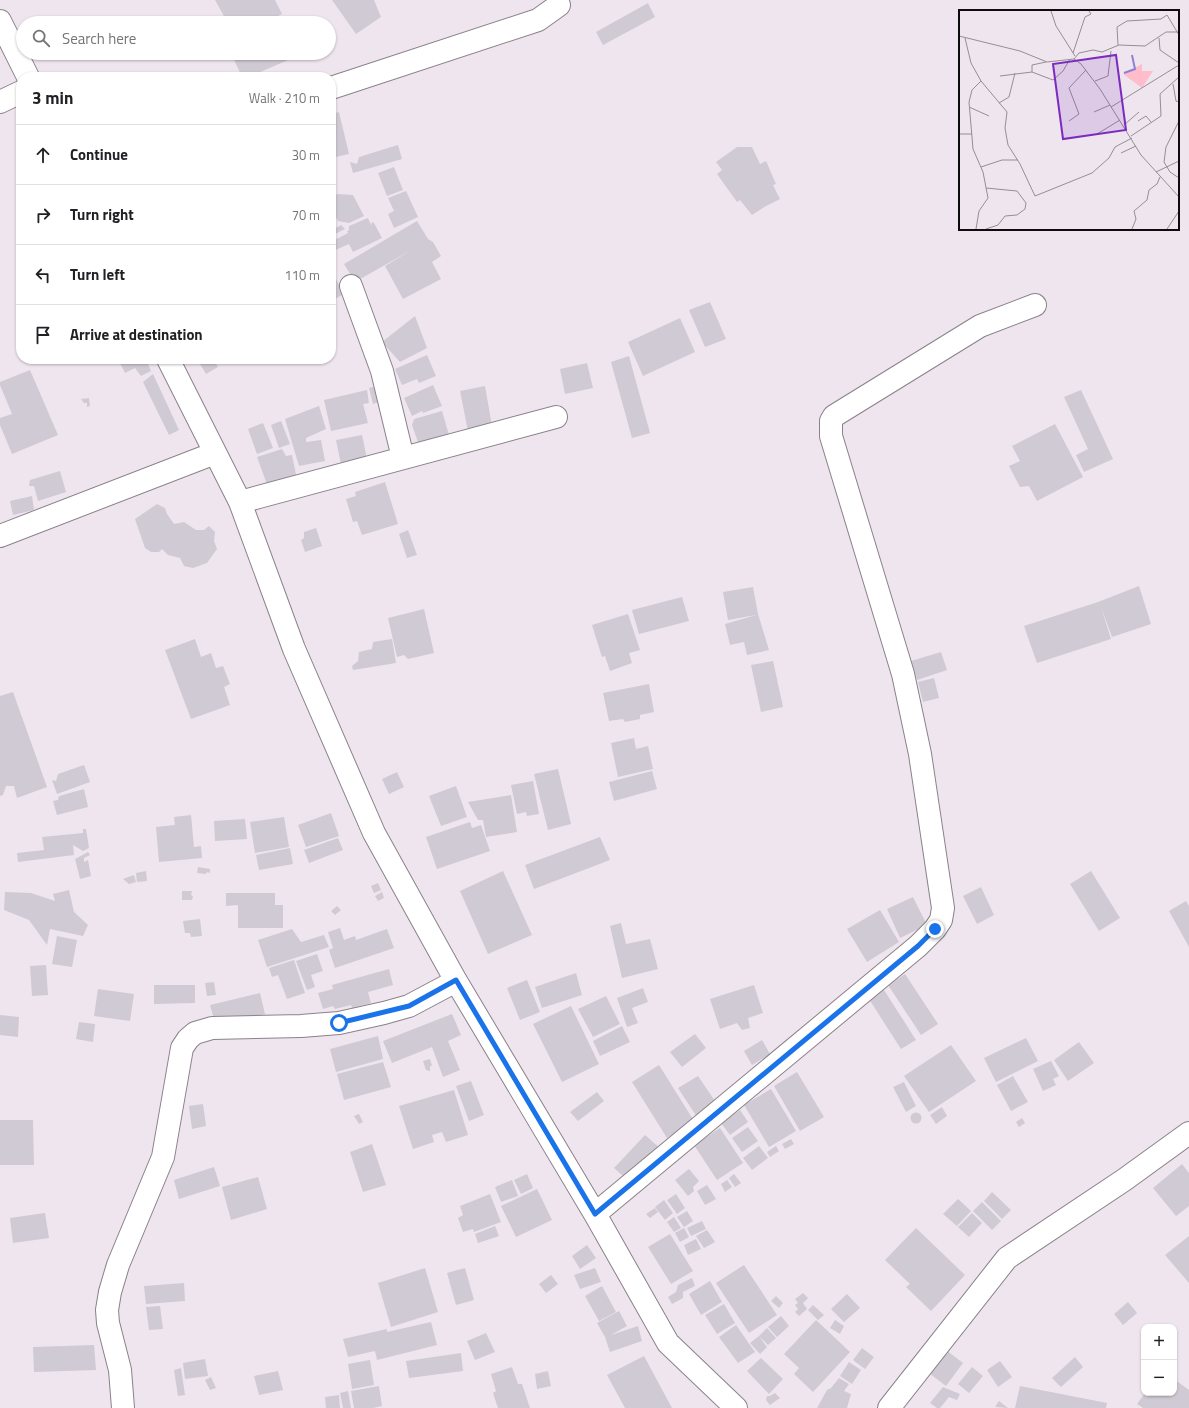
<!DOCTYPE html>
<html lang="en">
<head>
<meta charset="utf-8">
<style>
  body { margin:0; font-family:"Titillium Web",sans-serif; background:#f6f6f6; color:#202124 }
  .controls { position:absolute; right:12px; bottom:12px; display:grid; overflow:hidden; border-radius:8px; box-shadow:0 1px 3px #0004 }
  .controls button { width:36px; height:36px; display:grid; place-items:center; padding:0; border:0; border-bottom:1px solid #e0e0e0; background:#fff; color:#202124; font:20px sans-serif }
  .stop { position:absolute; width:12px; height:12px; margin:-9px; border:3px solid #1a73e8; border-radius:50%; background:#fff }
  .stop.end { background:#1a73e8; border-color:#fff; box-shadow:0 1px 4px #0008 }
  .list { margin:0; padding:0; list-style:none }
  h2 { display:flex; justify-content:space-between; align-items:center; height:52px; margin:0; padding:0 16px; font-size:17px }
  h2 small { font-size:13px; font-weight:400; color:#757577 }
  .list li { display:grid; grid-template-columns:26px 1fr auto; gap:12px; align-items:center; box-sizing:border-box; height:60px; padding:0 16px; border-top:1px solid #e0e0e0 }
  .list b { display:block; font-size:15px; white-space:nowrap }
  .list em { font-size:13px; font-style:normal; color:#757577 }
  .icon { flex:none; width:22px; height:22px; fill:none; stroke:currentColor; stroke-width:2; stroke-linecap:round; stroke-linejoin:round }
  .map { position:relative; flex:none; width:1189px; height:1408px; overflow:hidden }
  .search { position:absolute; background:#fff; box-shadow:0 1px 3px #0004; left:16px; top:16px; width:320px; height:44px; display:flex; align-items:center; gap:10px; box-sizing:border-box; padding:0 14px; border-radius:22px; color:#757577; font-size:15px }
  .panel { position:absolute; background:#fff; box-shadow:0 1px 3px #0004; left:16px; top:72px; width:320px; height:292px; border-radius:16px }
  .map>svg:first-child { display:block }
</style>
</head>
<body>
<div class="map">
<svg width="1189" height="1408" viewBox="0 0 1189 1408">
  <rect width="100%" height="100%" fill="#efe5ee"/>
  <path fill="#d0cad4" d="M215,0H275L282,14L270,20L272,23H214L225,18Z
    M332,0H374L381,17L356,34Z
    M648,3L655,17L603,45L596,32Z
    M231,53H294L295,57L249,77H242Z
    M339,112L349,154L331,158V114Z
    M398,145L402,159L353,173L350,162L357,164L359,157Z
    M737,147H752L760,164L766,161L776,184L773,185L780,199L766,206L752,215L740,200L737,202L717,174L722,170L716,162Z
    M394,167L403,190L387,196L378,173Z
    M406,191L418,217L394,228L388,214L394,211L388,198Z
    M337,194L353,195L364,216L349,223L338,221L331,208V202Z
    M368,218L371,225L372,222L374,223L382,238L353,252L349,244L333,251L331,247V242L348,233L347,231L349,230V226Z
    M417,221L428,239L433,242L441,256L432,262L441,279L403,299L385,266L413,249L355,282L344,264Z
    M331,223L334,229L341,225L345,229L331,236Z
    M331,270L344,294L331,301Z
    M710,302L726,339L705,347L689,310Z
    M415,316L427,348L400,362L382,342Z
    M680,318L695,352L643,376L628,342Z
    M427,355L436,376L419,383L417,379L402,385L395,369Z
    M629,356L650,433L632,438L611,362Z
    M118,359H146L151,371L141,376L135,368L125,373Z
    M197,359H213L218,367L206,374Z
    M587,363L593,388L565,394L560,369Z
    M30,370L58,435L12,454L0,425V418L12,414L0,385V382Z
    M153,374L179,430L169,435L143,382Z
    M381,385L385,400L373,404L369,388Z
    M433,385L442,406L423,413L422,411L412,416L404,398Z
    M485,386L492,426L468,431L460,391Z
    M367,390L369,403L363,404L368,423L331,431L324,400Z
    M1081,390L1113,459L1084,472L1076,455L1088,449L1064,397Z
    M89,398L90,406L87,407V403H84L81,399Z
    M319,406L326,429L306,438V442L321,440L325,461L299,466L285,419Z
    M442,411L451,442L415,447L418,442L412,425L414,419Z
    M281,421L290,444L279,448L271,425Z
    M263,423L273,448L257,454L248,429Z
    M1055,424L1083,477L1037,501L1029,486L1020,487L1009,466L1020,461L1012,446Z
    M362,435L368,464L342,469L336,440Z
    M282,449L286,456L292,455L298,484L269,490L257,457Z
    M60,471L66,492L38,501L34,486H29L30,480Z
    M385,482L398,524L362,535L357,521L353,522L346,499L356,496L355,492Z
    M32,496L34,510L13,515L10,501Z
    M157,504L165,508L167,514L174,524L184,522L196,530H204L209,526L215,532L214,541L217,549L207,563L193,568L184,566L180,558L168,555L162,549L159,552H151L145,548L135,519Z
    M316,528L322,546L305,552L301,540L304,538V532Z
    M408,530L417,555L407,558L399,534Z
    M1139,586L1151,624L1112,637L1101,607L1111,639L1037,663L1024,626L1098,602Z
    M753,587L758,614L769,650L747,655L744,642L730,645L725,624L756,615L728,620L723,592Z
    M682,597L689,621L639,634L632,610Z
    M424,609L434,653L408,659L404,655L397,657L388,618Z
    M628,614L640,650L629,653L632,663L610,671L605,656L602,657L592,625Z
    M195,639L201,657L211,653L216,668L223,666L230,684L224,687L230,705L191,719L165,650Z
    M392,639L396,663L353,670L352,666L358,661L359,652L372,649L373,642Z
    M941,652L947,670L917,680L911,661Z
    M773,661L783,707L761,712L751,665Z
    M934,678L939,698L923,702L918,682Z
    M649,684L654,712L640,715V719L625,722L623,719L609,721L603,693Z
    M13,692L47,787L17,798L14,786H6L3,795L0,796V696Z
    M634,738L636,749L648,746L653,769L618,777L611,743Z
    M84,765L90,782L57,794L52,780L56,781L58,774Z
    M558,769L571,824L548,830L534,774Z
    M652,771L657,789L614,801L609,782Z
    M397,772L404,787L389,794L382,779Z
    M533,781L539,814L527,816L526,812L517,814L511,785Z
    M456,786L467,817L441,826L429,796Z
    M84,789L88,807L57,815L53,801L58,800L59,796Z
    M511,795L517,832L486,837L483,820H478L468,802Z
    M331,813L339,836L306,847L298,825Z
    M191,815L194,847L201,846L202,858L159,862L156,827L175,825L174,817Z
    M284,817L289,847L255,853L250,822Z
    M245,819L247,839L215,841L214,821Z
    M470,822L472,828L481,825L490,851L437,869L426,837Z
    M83,829H86L89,848L83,851L73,845L74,855L18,862L17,853L44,850L42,837L83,833Z
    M600,837L610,860L534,889L525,865Z
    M338,838L343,850L309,863L304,850Z
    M290,848L293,864L259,870L256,855Z
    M88,852L90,855L84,858V862L88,860L91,876L80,879L75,859Z
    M198,867L210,869V873L207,872L206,874L197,873Z
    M146,871L147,881L137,882L136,873Z
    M503,871L532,935L488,954L460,891Z
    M1091,871L1120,918L1099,931L1070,884Z
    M134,875L136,882L129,884L123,879Z
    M378,883L381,890L374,893L371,886Z
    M981,887L994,915L977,924L963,896Z
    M69,890L74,912L88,925L83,936L50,929L47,945L29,920L4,910L5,892L31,893L55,901L53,894Z
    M182,891H192L191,895L193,896L192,900H182Z
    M382,892L384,898L378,901L375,896Z
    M226,893H275V905H283V928H238V905L226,906Z
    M913,897L927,925L900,938L887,909Z
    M1186,901L1189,906V947L1169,911Z
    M337,906L341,910L335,915L331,911Z
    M880,910L899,942L867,962L847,929Z
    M200,919L202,936L191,937L190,933H185L183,921Z
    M621,923L626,944L650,939L658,969L622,978L610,926Z
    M340,928L344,940L355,936L356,940L387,929L394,948L335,968L329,950L333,948L328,932Z
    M292,929L301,942L324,935L329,947L267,967L258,940Z
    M57,936L77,940L72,967L52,964Z
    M317,954L323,971L311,975L315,987L307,990L296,961Z
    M294,960L305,993L287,999L278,975L272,977L269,968Z
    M46,965L48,995L32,996L30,966Z
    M389,969L393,985L368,992L371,1003L352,1008L351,1005L335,1009L333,1006L323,1009L318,993L333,989L332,985Z
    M576,973L582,995L542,1008L535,987Z
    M905,974L938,1024L921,1035L888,985Z
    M527,980L540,1012L520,1020L507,988Z
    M214,982L216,995L207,996L205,983Z
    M154,985H195V1003L154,1004Z
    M754,985L763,1013L748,1018L750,1028L742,1030L737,1023L720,1029L710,999Z
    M643,988L648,1002L632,1008L638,1023L627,1027L617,998Z
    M98,989L134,994L130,1021L94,1016Z
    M884,990L916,1040L901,1049L869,999Z
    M260,993L265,1014L216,1026L210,1005Z
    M606,996L620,1024L593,1037L578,1009Z
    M571,1006L599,1064L562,1082L533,1024Z
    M452,1014L461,1035L448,1041L460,1070L443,1077L432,1047L392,1063L383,1041Z
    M0,1015L19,1017L18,1037L0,1035Z
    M79,1022L95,1024L93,1042L76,1039Z
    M622,1026L630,1042L600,1056L593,1041Z
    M695,1034L706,1048L682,1067L670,1052Z
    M378,1036L383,1059L336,1072L330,1049Z
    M1026,1038L1038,1061L996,1082L984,1058Z
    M762,1040L770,1054L752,1065L744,1051Z
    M1079,1042L1094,1063L1068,1081L1054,1060Z
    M951,1045L976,1081L929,1112L904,1076Z
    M430,1059L432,1066H430V1071L426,1070L423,1061Z
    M1051,1061L1059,1076L1053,1079L1056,1085L1043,1091L1033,1069Z
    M383,1062L391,1087L344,1100L337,1074Z
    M659,1065L694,1121L667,1138L632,1082Z
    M797,1072L824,1117L800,1131L774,1086Z
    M698,1076L717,1104L697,1117L678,1088Z
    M1013,1076L1028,1102L1011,1111L997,1085Z
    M471,1081L484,1115L469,1121L456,1086Z
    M904,1082L916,1106L906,1112L893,1087Z
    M771,1089L796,1131L769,1147L744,1105Z
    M454,1090L468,1135L446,1142L442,1132L432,1135L434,1142L413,1149L399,1106Z
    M597,1092L604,1101L578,1121L570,1112Z
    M203,1104L206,1126L192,1129L189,1106Z
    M942,1107L947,1116L936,1124L930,1115Z
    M740,1110L748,1122L730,1135L721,1123Z
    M910.5 1118a5.5 5.5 0 1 1 11 0a5.5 5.5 0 1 1-11 0Z
    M359,1114L363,1122L359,1124L354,1116Z
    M1022,1118L1025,1123L1019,1127L1016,1122Z
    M0,1120H33L34,1165H0Z
    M748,1127L758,1141L742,1152L732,1138Z
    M720,1128L743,1163L717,1180L694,1145Z
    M645,1135L661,1149L630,1182L614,1168Z
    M791,1139L794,1144L785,1149L782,1144Z
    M372,1144L386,1185L363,1192L350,1152Z
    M759,1146L768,1158L752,1170L743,1158Z
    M776,1146L779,1151L770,1157L767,1152Z
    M1182,1164L1189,1173V1206L1176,1216L1153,1188Z
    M214,1167L220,1186L179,1199L174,1180Z
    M689,1169L699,1181L693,1187L694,1191L688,1196L675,1180Z
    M527,1174L533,1188L521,1194L514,1180Z
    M734,1174L741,1183L735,1187L729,1178Z
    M258,1177L267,1209L231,1220L222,1187Z
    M512,1180L518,1196L501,1202L495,1187Z
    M727,1180L732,1187L725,1192L721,1184Z
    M707,1185L716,1199L705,1205L697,1191Z
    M537,1189L552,1220L516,1237L501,1206Z
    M992,1192L1011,1210L1002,1219L984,1201Z
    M490,1194L501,1222L474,1232L473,1229L463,1232L458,1218L463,1215L460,1206Z
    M676,1194L685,1208L677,1214L667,1200Z
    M958,1199L971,1211L957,1226L943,1214Z
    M664,1200L673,1213L665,1220L655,1207Z
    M982,1202L1001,1221L992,1230L973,1211Z
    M655,1208L658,1212L650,1218L646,1214Z
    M687,1211L693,1221L684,1227L677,1217Z
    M45,1213L49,1238L13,1243L10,1218Z
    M972,1213L982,1223L969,1237L958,1227Z
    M674,1217L681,1228L674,1232L667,1222Z
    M702,1221L706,1229L691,1236L687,1228Z
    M495,1226L499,1236L478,1243L475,1234Z
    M684,1228L689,1237L680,1242L675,1233Z
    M916,1228L965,1275L931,1311L906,1287L910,1284L885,1260Z
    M707,1230L715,1242L704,1248L696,1236Z
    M670,1234L693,1271L671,1284L648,1247Z
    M1189,1236V1283L1165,1255Z
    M696,1239L701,1249L688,1255L684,1245Z
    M587,1245L596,1258L580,1269L572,1256Z
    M744,1265L777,1315L749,1333L716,1283Z
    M425,1268L438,1312L391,1327L378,1283Z
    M465,1268L474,1300L456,1305L447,1273Z
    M595,1268L601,1282L580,1289L574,1275Z
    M551,1275L558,1284L546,1293L539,1284Z
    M692,1278L695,1286L683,1292V1298L672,1304L668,1297L676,1292L678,1285Z
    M710,1281L722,1302L701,1315L689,1294Z
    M184,1283L185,1301L146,1304L144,1286Z
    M602,1286L616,1312L599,1321L585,1296Z
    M803,1293L808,1298L803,1303L807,1309L799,1316L795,1312L798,1309L795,1305L798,1303L795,1299Z
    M847,1294L860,1308L844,1322L831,1309Z
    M776,1296L783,1303L779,1308L771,1301Z
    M1128,1302L1137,1313L1123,1325L1114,1314Z
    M724,1304L735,1323L717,1334L705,1315Z
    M813,1305L824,1315L818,1320L808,1310Z
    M160,1306L163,1329L149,1330L146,1307Z
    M619,1311L627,1326L611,1335L638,1326L642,1341L610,1352L605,1337L597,1323Z
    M781,1316L789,1326L777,1337L768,1327Z
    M816,1320L850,1352L813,1392L794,1374L799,1368L784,1354Z
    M835,1320L844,1326L840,1334L830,1328Z
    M431,1322L437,1345L377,1360L375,1351L348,1357L343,1339L387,1329V1332Z
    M736,1325L755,1352L738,1363L719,1337Z
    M767,1328L776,1338L768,1345L759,1336Z
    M486,1333L495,1352L475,1360L467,1341Z
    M759,1336L767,1347L760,1354L750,1343Z
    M94,1345L96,1370L34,1372L33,1347Z
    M942,1347L963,1363L946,1386L925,1370Z
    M862,1348L874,1357L865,1369L853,1360Z
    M461,1353L463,1371L409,1378L406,1361Z
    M644,1356L672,1408H625L607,1375Z
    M1075,1357L1083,1367L1061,1387L1052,1378Z
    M761,1358L783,1379L769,1394L747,1371Z
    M205,1359L208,1376L185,1379L183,1363Z
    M370,1360L374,1385L352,1389L348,1364Z
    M1000,1361L1012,1377L998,1387L987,1370Z
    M849,1362L861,1370L852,1384L840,1376Z
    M512,1367L518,1384H522L530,1408H498L493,1393L496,1391L491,1374Z
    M972,1367L983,1376L969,1393L958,1384Z
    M181,1368L185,1395L178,1396L174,1370Z
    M278,1371L283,1390L259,1395L254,1376Z
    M548,1371L551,1386L537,1389L535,1374Z
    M211,1377L216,1388L210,1390L205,1380Z
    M839,1378L849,1384L844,1391L851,1394L847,1408H817L827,1390L831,1388Z
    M1174,1379L1189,1390V1408H1143L1137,1404L1145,1393H1174Z
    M379,1386L382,1406L373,1408H354L351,1391Z
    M1020,1386L1107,1403L1106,1408H1015Z
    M943,1387L960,1394L957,1400L949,1397L940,1408H937L930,1403Z
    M348,1391L351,1408H343L340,1393Z
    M775,1393L780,1398L770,1405L766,1400L767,1396H770Z
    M339,1395L340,1408H326L325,1397Z
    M999,1401L1008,1408L995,1407Z"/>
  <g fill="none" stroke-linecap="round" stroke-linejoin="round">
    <defs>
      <path id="minor" d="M0,21L28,77
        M331,88L538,20L559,5
        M0,102L21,92
        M351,286L382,371L403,458
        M168,359L240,502L294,649L374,833L456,981L595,1214L668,1343L736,1408
        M240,502L556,417
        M0,536L215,453
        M595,1214L918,946L935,929L941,920L943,908L920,754L903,674L831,436V421L834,416L980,326L1035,305
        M123,1408L120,1370L108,1323L107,1310L110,1292L118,1265L163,1157L182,1048L188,1039L195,1033L212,1028L301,1026L339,1023L384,1013L409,1006L456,981
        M889,1408L1007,1258L1124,1180L1189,1133"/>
    </defs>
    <use href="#minor" stroke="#8a828a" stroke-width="24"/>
    <use href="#minor" stroke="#fff" stroke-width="22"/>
  </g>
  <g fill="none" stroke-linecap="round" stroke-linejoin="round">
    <path stroke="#1a73e8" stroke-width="5" d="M339,1023L409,1006L456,980L595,1214L918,946L935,929"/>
  </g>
  <g transform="translate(959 10)">
    <rect width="220" height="220" fill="#efe5ee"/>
    <path d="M183,54V61H194L183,78L164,64Z" fill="#ffbdcc"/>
    <path fill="none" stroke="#907fd7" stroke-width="2" d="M165,63L176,59L173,45"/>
    <path fill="none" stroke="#958e94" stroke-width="1" d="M92,1L97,16L116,46M0,26L61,41L88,52L115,49L122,54L141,79L182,145L220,187M6,28L12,53L22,71L48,102L46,118L49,135L61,154L76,186L133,163L150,148L156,137L173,128M200,28L201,40L220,53M159,35L158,17L168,11L202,9L208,5L220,25M114,43L126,7L132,4L130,1M115,49L120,43L134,40L143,42L160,35L186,36L207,22H220M73,62V55L87,52M41,66L73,62L94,70L104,61L111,49M136,71L149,66L152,41M214,74L217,91L220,92M40,93L50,87L56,63M10,97L30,106M152,97L220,55M135,102L151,95M110,111L120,104L110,78L127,60M179,111L187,106L192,112M220,111L207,137L205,152L211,162L220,168M165,115L180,102M0,124H13M138,124L161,110M172,126L202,106L201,84L220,67M162,143L177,136M22,157L43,150H59M197,162L220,151M27,178L58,181L67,193L66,199L58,205L46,206L39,215L27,219M17,219L20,201L29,188L24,162L14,139L10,92L13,80L22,71M173,219L177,209L175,201L188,190L190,180L198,174L201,167M208,219L220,201"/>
    <path fill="#7b2cbf" fill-opacity="0.15" stroke="#7b2cbf" stroke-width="2" d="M157,45L167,120L104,129L94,54Z"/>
    <rect width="220" height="220" fill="none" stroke="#0e0b0d" stroke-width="2"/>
  </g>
</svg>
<div class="controls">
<button>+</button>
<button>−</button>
</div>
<div class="stop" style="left:339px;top:1023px"></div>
<div class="stop end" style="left:935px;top:929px"></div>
<div class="search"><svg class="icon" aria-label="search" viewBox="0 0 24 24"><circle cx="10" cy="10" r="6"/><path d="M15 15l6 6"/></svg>Search here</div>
<section class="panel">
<h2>3 min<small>Walk · 210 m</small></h2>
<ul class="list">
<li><svg class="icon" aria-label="ahead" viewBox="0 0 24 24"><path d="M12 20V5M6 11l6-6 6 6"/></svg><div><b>Continue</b></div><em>30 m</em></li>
<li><svg class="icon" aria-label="right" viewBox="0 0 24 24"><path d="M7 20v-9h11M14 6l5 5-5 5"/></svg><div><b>Turn right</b></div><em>70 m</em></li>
<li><svg class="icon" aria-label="left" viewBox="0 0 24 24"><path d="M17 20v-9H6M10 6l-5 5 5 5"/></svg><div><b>Turn left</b></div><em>110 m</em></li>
<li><svg class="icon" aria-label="arrive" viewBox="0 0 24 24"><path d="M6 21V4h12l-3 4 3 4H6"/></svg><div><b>Arrive at destination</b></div></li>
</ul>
</section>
</div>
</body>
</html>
